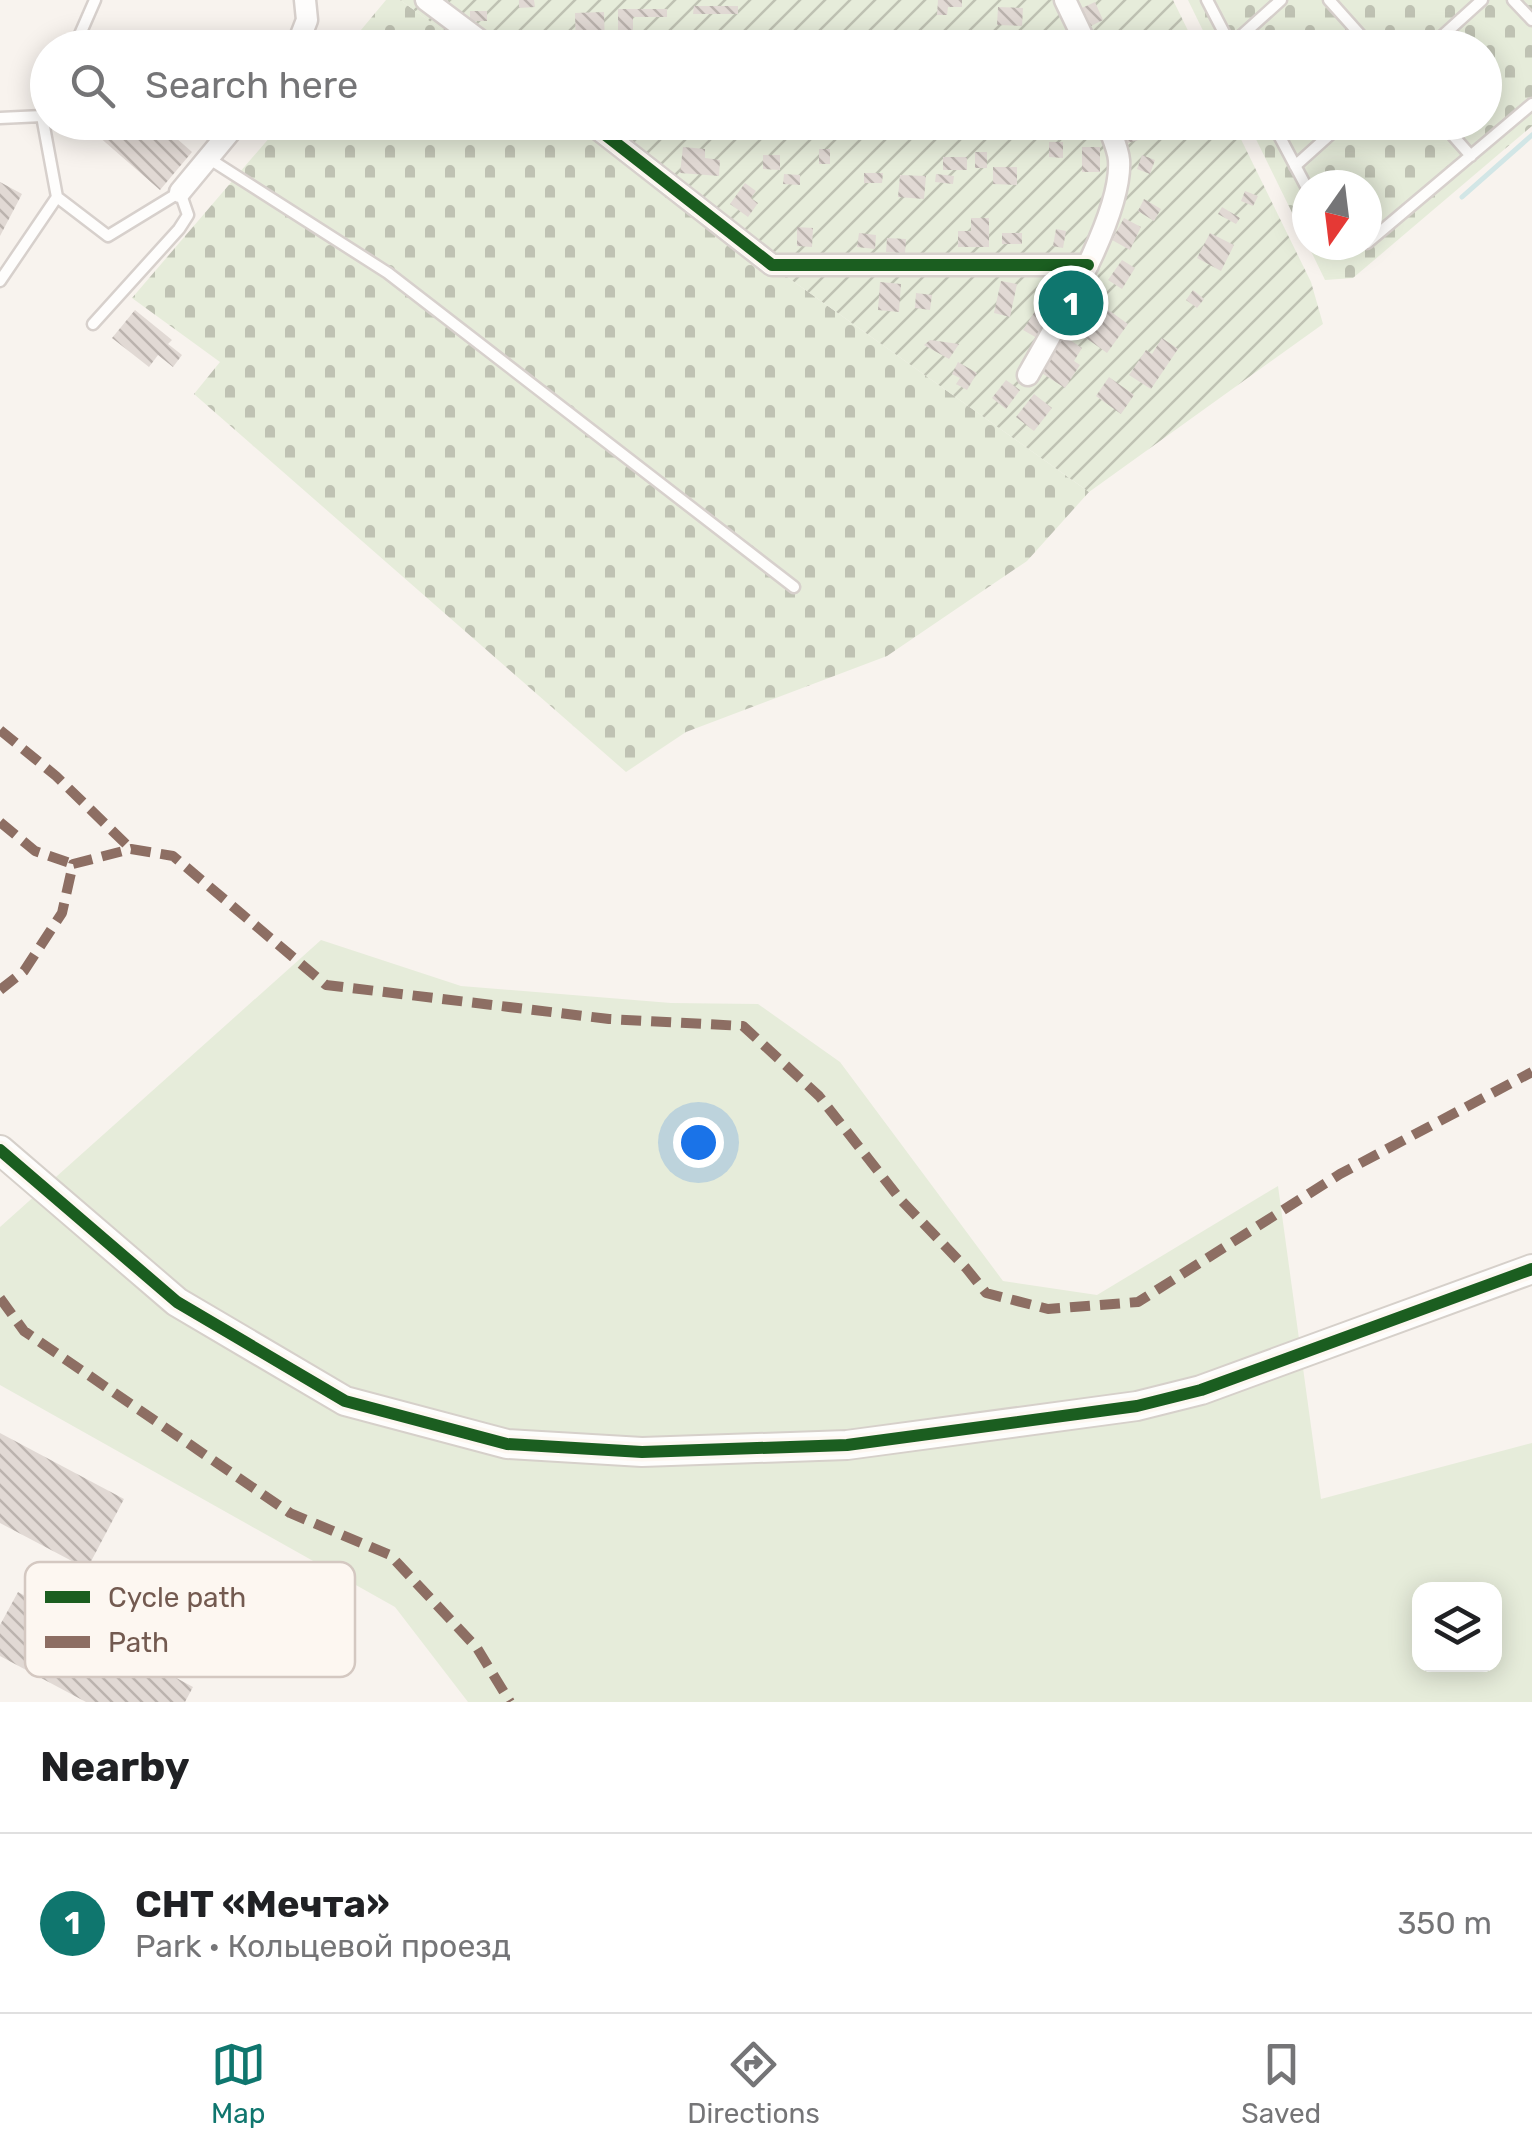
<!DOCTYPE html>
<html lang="en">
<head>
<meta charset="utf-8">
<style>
  body { margin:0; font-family:Rubik,sans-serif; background:#f6f6f6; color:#202124 }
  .controls { position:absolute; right:30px; bottom:30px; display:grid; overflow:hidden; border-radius:20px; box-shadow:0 5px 25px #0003 }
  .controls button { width:90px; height:90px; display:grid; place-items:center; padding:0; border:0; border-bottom:2px solid #e0e0e0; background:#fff; color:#202124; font:50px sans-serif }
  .compass { position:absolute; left:1292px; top:170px; width:90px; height:90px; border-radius:50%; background:#fff; box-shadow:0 5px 25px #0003; rotate:194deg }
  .you { position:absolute; left:698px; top:1142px; width:35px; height:35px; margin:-25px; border:8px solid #fff; border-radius:50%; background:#1a73e8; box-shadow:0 0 0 15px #1a73e833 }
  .badge { display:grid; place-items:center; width:65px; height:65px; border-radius:50%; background:#0f766e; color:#fff; font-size:32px; font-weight:700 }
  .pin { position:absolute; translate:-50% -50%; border:5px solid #fff; box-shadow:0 2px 10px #0006 }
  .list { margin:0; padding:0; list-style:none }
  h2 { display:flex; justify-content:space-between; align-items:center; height:130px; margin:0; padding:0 40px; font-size:42px }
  h2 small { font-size:32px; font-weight:400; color:#757577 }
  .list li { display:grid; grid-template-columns:65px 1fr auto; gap:30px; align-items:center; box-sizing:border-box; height:180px; padding:0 40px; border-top:2px solid #e0e0e0 }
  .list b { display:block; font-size:38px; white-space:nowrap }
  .list p { margin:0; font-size:32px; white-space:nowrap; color:#757577 }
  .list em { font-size:32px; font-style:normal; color:#757577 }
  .icon { flex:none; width:55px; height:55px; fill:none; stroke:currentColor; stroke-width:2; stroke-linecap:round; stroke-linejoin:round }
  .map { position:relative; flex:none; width:1532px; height:1702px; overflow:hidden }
  .search { position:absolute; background:#fff; box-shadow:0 5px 25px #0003; left:30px; right:30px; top:30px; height:110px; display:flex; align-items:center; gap:25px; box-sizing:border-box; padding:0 35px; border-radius:55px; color:#757577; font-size:38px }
  .sheet { height:310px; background:#fff }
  nav { display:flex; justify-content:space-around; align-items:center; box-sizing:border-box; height:140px; border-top:2px solid #e0e0e0; background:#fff; font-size:28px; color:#757577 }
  nav a { display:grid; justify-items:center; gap:5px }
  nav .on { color:#0f766e }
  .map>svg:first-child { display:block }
</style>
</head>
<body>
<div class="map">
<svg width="1532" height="1702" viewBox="0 0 1532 1702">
  <defs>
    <pattern id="cemetery-stones" width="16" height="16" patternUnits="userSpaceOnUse" patternTransform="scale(2.5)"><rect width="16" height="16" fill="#e6ecda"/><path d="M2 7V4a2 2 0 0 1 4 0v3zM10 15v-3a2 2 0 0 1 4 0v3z" fill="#bfc2b3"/></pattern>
    <pattern id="garden-furrows" width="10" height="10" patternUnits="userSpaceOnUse" patternTransform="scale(2.5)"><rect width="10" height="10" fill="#e6ecda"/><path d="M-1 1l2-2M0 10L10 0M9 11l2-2" fill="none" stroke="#bfc2b3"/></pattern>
    <pattern id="building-back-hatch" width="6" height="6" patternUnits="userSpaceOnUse" patternTransform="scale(2.5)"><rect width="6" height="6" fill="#e1d9d4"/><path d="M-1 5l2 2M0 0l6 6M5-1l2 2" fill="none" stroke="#bbb3ae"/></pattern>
  </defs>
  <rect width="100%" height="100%" fill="#f8f3ee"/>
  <path fill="#e6ecda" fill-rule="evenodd" d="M321,940L461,986L671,1003L758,1004L840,1062L1003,1281L1097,1295L1278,1186L1321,1499L1532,1443V1702H468L395,1607L0,1385V1227ZM1420,1590H1494V1664H1420Z"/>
  <path fill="url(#cemetery-stones)" d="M386,0H400L466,47L346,48Z
    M1188,0H1532V126L1353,278L1325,280L1308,245H1367V185H1307V243L1248,123L1484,122V48L1211,47Z
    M282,123H571L1089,492L1027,561L887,656L686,732L626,772L194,394L220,362L132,298Z"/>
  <path fill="url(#garden-furrows)" d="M400,0H1173L1196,47H466Z
    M571,123H1233L1311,282L1323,324L1089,492Z"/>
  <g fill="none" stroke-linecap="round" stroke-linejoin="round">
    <path stroke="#d2e6e6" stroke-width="5" d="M1462,197L1532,135"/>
  </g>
  <path fill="url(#building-back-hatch)" d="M519,0H534L535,7L519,8Z
    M938,0H962V7H948L947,15H937Z
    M1095,2L1103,20L1091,26L1082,8Z
    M694,6H738V14H693Z
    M998,7L1023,8L1022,26L997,25Z
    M618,9H667V17H633V36H618Z
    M470,11H487V21H470Z
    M604,12L605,48H576L575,13Z
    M1029,30L1045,33L1043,46L1026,43Z
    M1060,30H1076L1075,48H1060Z
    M858,35H879L880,48H859Z
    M918,35L919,48H892L891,36Z
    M542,38L563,48H538Z
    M645,38L661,40L660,48L644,47Z
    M737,40H768V48H737Z
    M82,122H158L192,152L160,190Z
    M612,122H632L625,132Z
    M690,122H706V129H690Z
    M738,122H761V134H739Z
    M840,122H868V135L840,134Z
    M1117,122H1142L1146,138L1124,144Z
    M1049,142H1063V158L1049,157Z
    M683,147L705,149V158L720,160L719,176L680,173Z
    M1082,147H1100V172H1082Z
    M819,149H830V164H819Z
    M975,152H987V168H975Z
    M763,155H780V170L763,169Z
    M1142,155L1155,160L1150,174L1137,169Z
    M943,157H967V170H943Z
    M993,167H1017V185L993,184Z
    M864,173H883L882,183H864Z
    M784,174L800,175V185L783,184Z
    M936,174L954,176L953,184L935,182Z
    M900,175L926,176L924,199L898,197Z
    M0,182L22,194L0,236Z
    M745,183L756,191L751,198L758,203L748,217L730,204Z
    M1245,191L1258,196L1253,206L1241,201Z
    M1144,199L1161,209L1154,221L1138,211Z
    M1222,207L1240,218L1236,224L1218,214Z
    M971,218H989V247H958V231H971Z
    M1124,218L1141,227L1130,250L1112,240Z
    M797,227L813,228L812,247L797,246Z
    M1056,229L1066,231L1063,248L1053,246Z
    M859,233L876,235L875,249L857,247Z
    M1002,233H1022V244H1002Z
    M1210,233L1234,245L1221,271L1197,258Z
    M887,238L906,239L905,253L886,252Z
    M1122,260L1135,268L1122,289L1108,280Z
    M1001,281L1017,284L1010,317L994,313Z
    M880,282L901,284L899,312L878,310Z
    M1193,290L1204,299L1197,308L1186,300Z
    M916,293L932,295L930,310L915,308Z
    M1093,299L1128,324L1107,353L1072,328Z
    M1037,308L1050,316L1037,338L1023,330Z
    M135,310L172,340L168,344L182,355L173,367L158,355L149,367L112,338Z
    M1061,334L1082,348L1074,361L1080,365L1065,388L1037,370Z
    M1162,338L1178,349L1151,389L1129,375L1146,350L1152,354Z
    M930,340L959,344L949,359L924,345Z
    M958,362L977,373L967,390L956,384L960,378L952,374Z
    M1109,377L1134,395L1121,414L1096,396Z
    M1006,380L1020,390L1006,409L992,398Z
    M1034,394L1052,408L1034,431L1016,417Z
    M0,1433L124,1499L87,1569L0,1523Z
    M18,1592L193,1687L185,1702H86L0,1656V1625Z"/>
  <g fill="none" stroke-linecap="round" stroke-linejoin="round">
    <defs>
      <path id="lane" d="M1207,0L1232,48
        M1329,0L1372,48
        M1513,0L1532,20
        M1231,45L1281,0
        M74,48L95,0
        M1429,48L1482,0
        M0,118L42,116L57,197L108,236L180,192L188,215L179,229L93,324
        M1272,122L1307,188
        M1441,122L1471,156
        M208,158L388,273L794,587
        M1295,166L1344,122
        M1367,243L1532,104
        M0,281L57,197"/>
      <path id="street" d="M426,0L490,48
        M1065,0L1088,48
        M296,48L307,20L305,0
        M589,122L772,265H1088
        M180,192L238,122
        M1028,375C1056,325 1123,216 1119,160C1118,148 1111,134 1107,122"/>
      <path id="secondary" d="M0,1150L177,1302L345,1401L507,1444L642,1452L847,1445L1137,1406L1201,1390L1532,1269"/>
    </defs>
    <use href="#lane" stroke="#d7d0cc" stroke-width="15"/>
    <use href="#street" stroke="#d7d0cc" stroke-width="25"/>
    <use href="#secondary" stroke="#d6d0ca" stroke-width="32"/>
    <use href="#lane" stroke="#fefdfc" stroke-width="10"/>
    <use href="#street" stroke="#fefdfc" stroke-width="20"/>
    <use href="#secondary" stroke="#fefdfc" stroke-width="28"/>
    <path stroke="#8d6e63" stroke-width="10" stroke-dasharray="20 10" stroke-linecap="butt" d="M0,730L56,776L131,849
      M0,822L35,851L73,864
      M0,990L24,971L62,913L73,864L131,849L173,856L326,985L609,1019L743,1026L819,1096L900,1199L966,1268L986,1293L1048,1309L1138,1302L1340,1174L1532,1072
      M0,1298L24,1331L290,1513L390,1555L477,1648L510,1702"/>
    <defs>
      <path id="cycleway" d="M589,122L772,265H1088
        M0,1150L177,1302L345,1401L507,1444L642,1452L847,1445L1137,1406L1201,1390L1532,1269"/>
    </defs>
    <use href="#cycleway" stroke="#fdf7f1" stroke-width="19"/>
    <use href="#cycleway" stroke="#1b5e20" stroke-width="12"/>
  </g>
  <rect x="25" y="1562" width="330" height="115" rx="15" fill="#fdf7f1" stroke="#d4c8c1" stroke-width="2.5"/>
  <rect x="45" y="1591" width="45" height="12" fill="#1b5e20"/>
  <rect x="45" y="1636" width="45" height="12" fill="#8d6e63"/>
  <g font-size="28" fill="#735a50">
    <text x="108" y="1607">Cycle path</text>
    <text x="108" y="1652">Path</text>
  </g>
</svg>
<div class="controls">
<button><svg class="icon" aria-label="layers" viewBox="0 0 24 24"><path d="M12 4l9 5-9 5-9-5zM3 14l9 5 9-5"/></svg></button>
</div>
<svg class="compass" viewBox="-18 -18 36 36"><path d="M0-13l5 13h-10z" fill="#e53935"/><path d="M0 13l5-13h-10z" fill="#757577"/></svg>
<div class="you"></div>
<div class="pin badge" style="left:1071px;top:303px">1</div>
<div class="search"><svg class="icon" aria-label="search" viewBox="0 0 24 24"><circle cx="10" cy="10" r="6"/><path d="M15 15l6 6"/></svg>Search here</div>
</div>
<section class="sheet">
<h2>Nearby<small></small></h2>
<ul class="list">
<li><span class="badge">1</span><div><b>СНТ «Мечта»</b><p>Park · Кольцевой проезд</p></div><em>350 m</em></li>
</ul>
</section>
<nav>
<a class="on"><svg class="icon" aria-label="map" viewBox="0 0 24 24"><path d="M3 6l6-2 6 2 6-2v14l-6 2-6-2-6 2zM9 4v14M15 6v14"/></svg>Map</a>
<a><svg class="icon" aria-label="directions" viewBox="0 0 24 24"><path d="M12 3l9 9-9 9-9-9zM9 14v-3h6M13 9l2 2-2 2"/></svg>Directions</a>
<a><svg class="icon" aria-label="saved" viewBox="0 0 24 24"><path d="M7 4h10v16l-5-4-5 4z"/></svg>Saved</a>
</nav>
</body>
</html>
